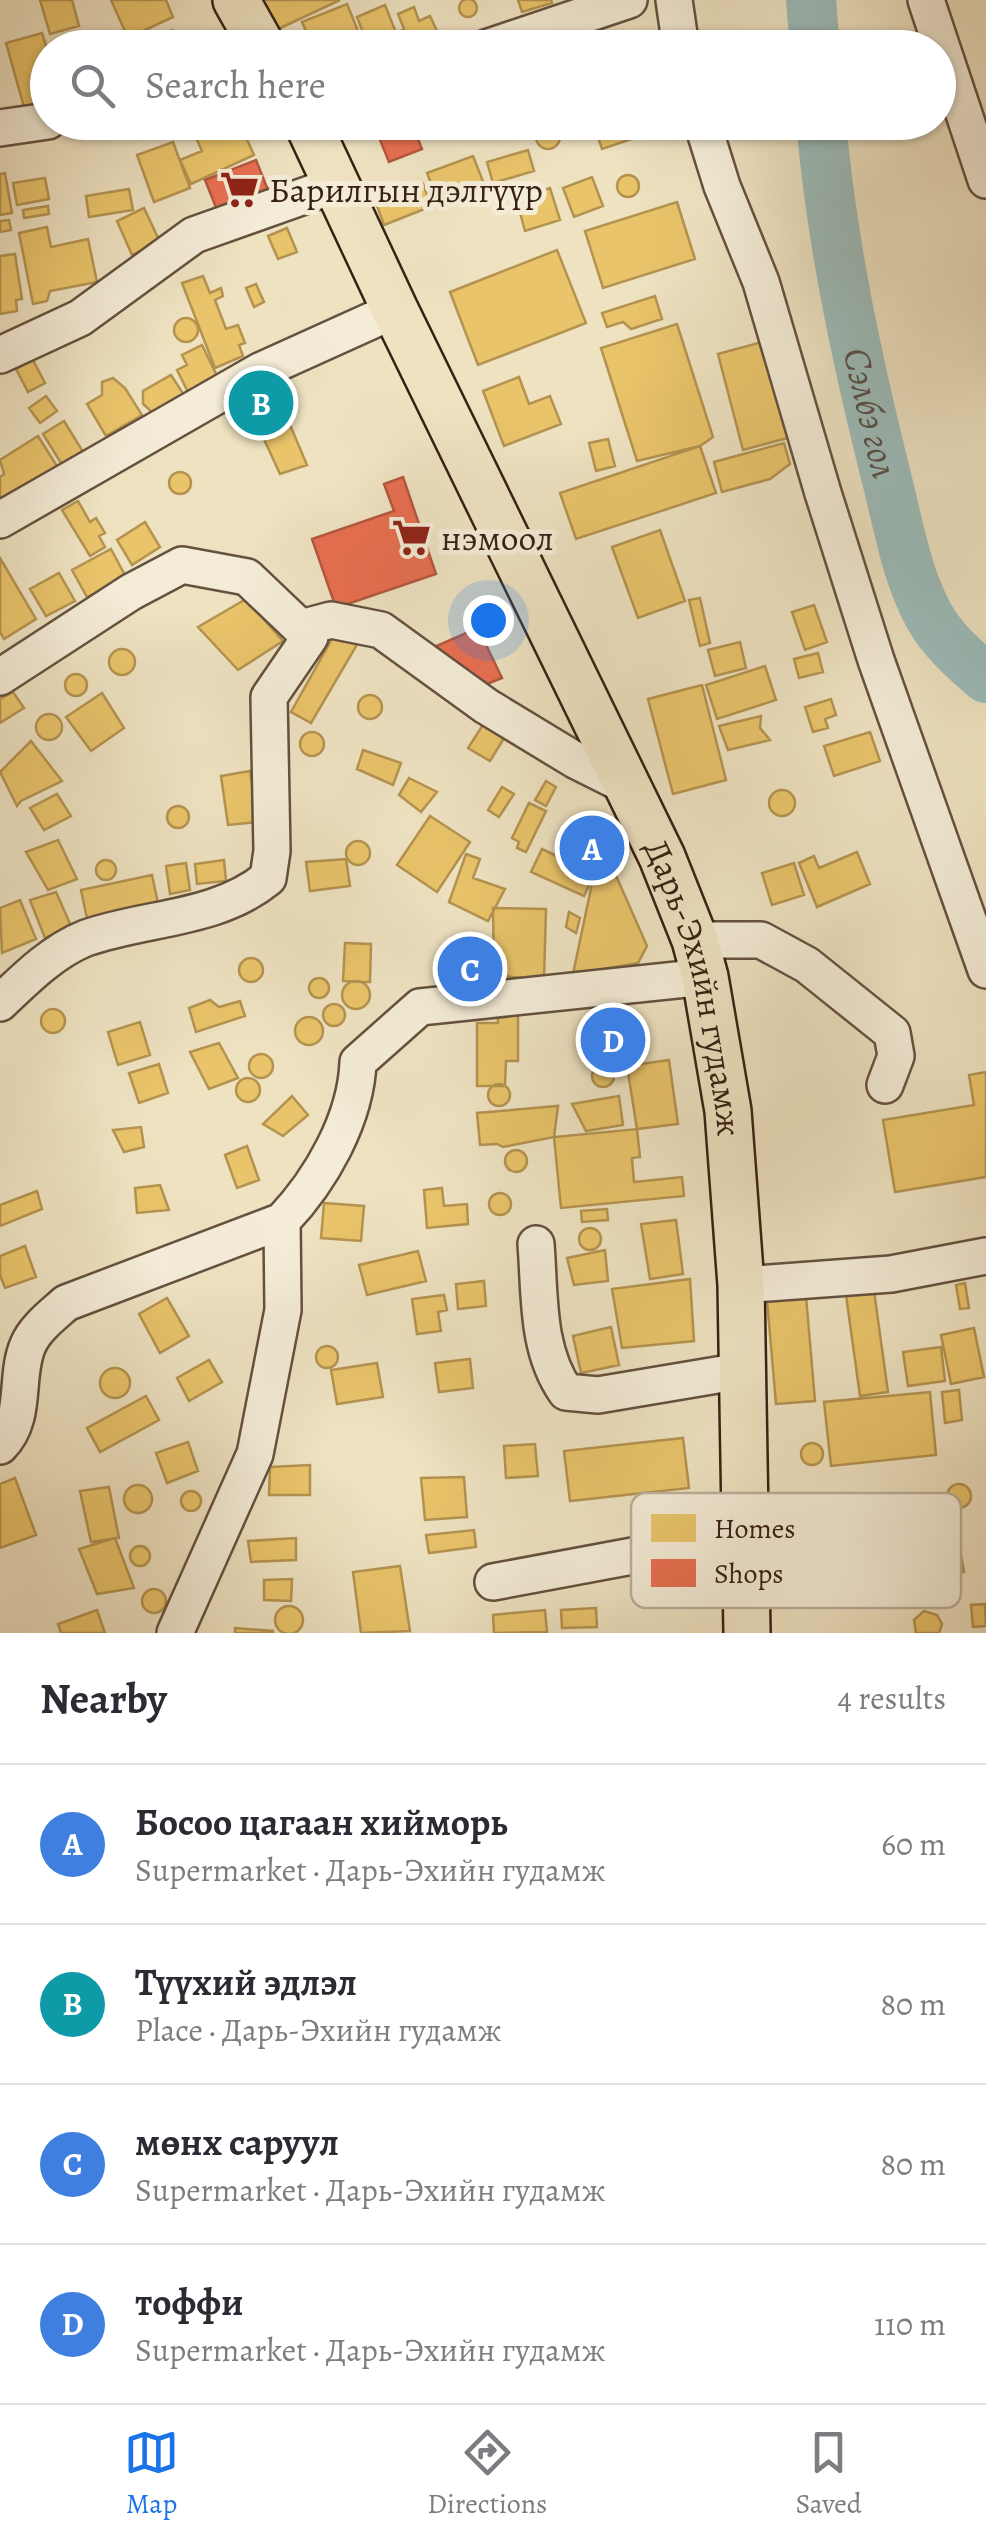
<!DOCTYPE html>
<html lang="en">
<head>
<meta charset="utf-8">
<style>
  body { margin:0; font-family:Alegreya,serif; background:#f7f7f7; color:#2b2b33 }
  .you { position:absolute; left:488px; top:620px; width:35px; height:35px; margin:-25px; border:8px solid #fff; border-radius:50%; background:#1a73e8; box-shadow:0 0 0 15px #1a73e833 }
  .badge { display:grid; place-items:center; width:65px; height:65px; border-radius:50%; background:#1a73e8; color:#fff; font-size:32px; font-weight:700 }
  .pin { position:absolute; translate:-50% -50%; border:5px solid #fff; box-shadow:0 2px 10px #0006 }
  .list { margin:0; padding:0; list-style:none }
  h2 { display:flex; justify-content:space-between; align-items:center; height:130px; margin:0; padding:0 40px; font-size:42px }
  h2 small { font-size:32px; font-weight:400; color:#7c7c81 }
  .list li { display:grid; grid-template-columns:65px 1fr auto; gap:30px; align-items:center; box-sizing:border-box; height:160px; padding:0 40px; border-top:2px solid #e1e1e2 }
  .list b { display:block; font-size:38px; white-space:nowrap }
  .list p { margin:0; font-size:32px; white-space:nowrap; color:#7c7c81 }
  .list em { font-size:32px; font-style:normal; color:#7c7c81 }
  .icon { flex:none; width:55px; height:55px; fill:none; stroke:currentColor; stroke-width:2; stroke-linecap:round; stroke-linejoin:round }
  .map { position:relative; flex:none; width:986px; height:1633px; overflow:hidden }
  .search { position:absolute; background:#fff; box-shadow:0 2px 8px #0004; left:30px; right:30px; top:30px; height:110px; display:flex; align-items:center; gap:25px; box-sizing:border-box; padding:0 35px; border-radius:55px; color:#7c7c81; font-size:38px }
  .sheet { height:770px; background:#fff }
  nav { display:flex; justify-content:space-around; align-items:center; box-sizing:border-box; height:140px; border-top:2px solid #e1e1e2; background:#fff; font-size:28px; color:#7c7c81 }
  nav a { display:grid; justify-items:center; gap:5px }
  nav .on { color:#1a73e8 }
  .map>svg:first-child { display:block }
</style>
</head>
<body>
<div class="map">
<svg width="986" height="1633" viewBox="0 0 986 1633">
  <rect width="100%" height="100%" fill="#eee2c1"/>
  <filter id="stains"><feTurbulence type="fractalNoise" baseFrequency=".002" numOctaves="4"/><feColorMatrix values="0 0 0 0 .2 0 0 0 0 .09 0 0 0 0 .02 0 0 0 .5 -.17"/></filter>
  <radialGradient id="worn" r=".72"><stop offset=".6" stop-color="#630" stop-opacity="0"/><stop offset="1" stop-color="#630" stop-opacity=".3"/></radialGradient>
  <path fill="#e9c46a" stroke="#b49350" stroke-width="2.5" d="M459 8a9 9 0 1 1 18 0a9 9 0 1 1-18 0Z
    M40,0H72L79,26L50,34Z
    M111,0H166L173,17L128,38Z
    M259,0H340L274,31Z
    M518,0H551L552,3L522,12Z
    M347,4L365,48H313L302,22Z
    M385,5L397,35L394,48H369L357,17Z
    M414,7L419,21L430,16L444,46L405,48L398,32L404,29L398,14Z
    M172,30L180,48H133L131,42L146,35L148,40Z
    M42,33L48,52V100L24,107L6,43Z
    M189,122H239L254,155L191,184L180,160L202,151Z
    M451,122L448,131L441,134L433,130L431,123Z
    M505,122H523L524,126L509,131Z
    M628,124L632,139L602,149L597,134Z
    M536 137a12 12 0 1 1 24 0a12 12 0 1 1-24 0Z
    M173,142L190,188L154,202L137,155Z
    M528,150L534,171L493,183L487,162Z
    M473,156L486,189L440,206L427,173Z
    M5,173L12,213L0,215V174Z
    M617 186a11 11 0 1 1 22 0a11 11 0 1 1-22 0Z
    M592,177L603,206L574,217L563,188Z
    M45,178L49,199L17,205L13,183Z
    M423,184L432,206L384,225L376,203Z
    M550,188L560,220L525,231L516,198Z
    M129,189L133,210L89,217L86,196Z
    M677,202L695,259L603,288L585,231Z
    M48,206L49,214L24,218L23,210Z
    M144,208L160,242L132,255L117,221Z
    M9,220L11,230L0,232V221Z
    M47,227L51,247L88,239L97,282L50,291L47,301L33,304L19,233Z
    M287,228L297,252L278,259L268,236Z
    M557,250L586,323L478,365L450,292Z
    M15,254L22,299L16,300L17,311L0,314V256Z
    M203,276L210,293L221,288L223,296L215,300L226,329L238,325L245,343L239,345L243,356L215,368L182,283Z
    M256,284L264,302L254,307L246,288Z
    M655,296L662,319L631,329L623,322L607,327L602,313Z
    M174 330a12 12 0 1 1 24 0a12 12 0 1 1-24 0Z
    M677,324L713,437L700,446L637,461L601,348Z
    M766,341L791,437L743,450L718,354Z
    M202,345L218,378L188,392L177,370L187,365L182,355Z
    M33,360L45,383L28,392L16,369Z
    M171,375L184,395L154,414L143,404V391Z
    M519,377L529,404L550,396L561,424L504,446L483,391Z
    M113,378L125,388L142,415L106,436L87,404L102,395V382Z
    M271,380L285,409L250,425L238,396Z
    M46,396L57,411L40,423L29,408Z
    M285,413L307,465L280,474L257,424Z
    M64,421L85,455L64,468L43,434Z
    M38,436L62,474L0,512V477L4,474L0,460Z
    M608,439L615,466L596,471L589,443Z
    M784,443L790,464L770,479L722,492L714,462Z
    M700,446L716,493L576,539L560,493Z
    M169 483a11 11 0 1 1 22 0a11 11 0 1 1-22 0Z
    M78,501L90,522L96,518L105,533L99,536L105,547L90,556L62,510Z
    M145,522L160,547L132,565L117,540Z
    M660,530L685,601L638,618L612,547Z
    M111,549L126,577L87,597L72,570Z
    M0,558L36,619L4,639L0,632Z
    M59,573L75,601L46,616L30,589Z
    M700,598L710,643L700,646L689,600Z
    M246,599L283,641L238,670L198,627Z
    M814,605L827,642L805,650L792,612Z
    M337,630L358,643L311,723L291,712Z
    M740,642L746,668L715,676L708,650Z
    M109 662a13 13 0 1 1 26 0a13 13 0 1 1-26 0Z
    M818,653L823,672L799,678L794,659Z
    M765,666L776,700L717,719L706,685Z
    M65 685a11 11 0 1 1 22 0a11 11 0 1 1-22 0Z
    M702,685L726,780L673,794L648,699Z
    M13,692L24,708L0,723V699Z
    M102,693L124,728L91,751L66,717Z
    M358 707a12 12 0 1 1 24 0a12 12 0 1 1-24 0Z
    M831,699L836,715L825,719L828,728L813,732L805,707Z
    M36 727a13 13 0 1 1 26 0a13 13 0 1 1-26 0Z
    M761,716L760,728L770,740L728,750L719,726Z
    M488,717L509,730L490,761L468,748Z
    M300 744a12 12 0 1 1 24 0a12 12 0 1 1-24 0Z
    M870,732L880,761L834,776L824,746Z
    M31,741L62,781L21,801L17,806L0,772Z
    M363,750L401,763L393,785L357,769Z
    M250,771L258,822L228,825L221,776Z
    M409,778L437,792L421,812L399,795Z
    M546,781L556,787L546,806L535,800Z
    M502,787L514,794L499,817L488,810Z
    M769 803a13 13 0 1 1 26 0a13 13 0 1 1-26 0Z
    M57,794L71,816L44,830L30,808Z
    M529,803L546,811L526,852L517,848L519,842L512,838Z
    M167 817a11 11 0 1 1 22 0a11 11 0 1 1-22 0Z
    M430,816L470,842L437,892L397,865Z
    M58,840L77,879L48,890L26,852Z
    M346 853a12 12 0 1 1 24 0a12 12 0 1 1-24 0Z
    M542,849L594,874L584,896L531,872Z
    M857,852L870,884L817,907L799,863L814,856L819,868Z
    M466,854L480,859L473,878L505,889L488,921L449,902Z
    M346,859L350,886L310,891L306,862Z
    M224,860L226,881L197,884L195,864Z
    M96 870a10 10 0 1 1 20 0a10 10 0 1 1-20 0Z
    M186,863L190,890L170,894L166,866Z
    M794,863L804,895L772,905L762,873Z
    M614,871L647,946L638,963L573,974L594,874Z
    M152,875L160,913L89,928L81,890Z
    M56,892L71,926L45,938L30,900Z
    M20,900L36,939L2,953L0,908Z
    M493,908L546,909L544,980L494,975Z
    M569,912L580,918L576,933L566,927Z
    M345,943L371,944L370,982L343,981Z
    M239 970a12 12 0 1 1 24 0a12 12 0 1 1-24 0Z
    M309 988a10 10 0 1 1 20 0a10 10 0 1 1-20 0Z
    M342 995a14 14 0 1 1 28 0a14 14 0 1 1-28 0Z
    M210,1000L219,1007L240,1001L245,1016L196,1032L189,1008Z
    M323 1015a11 11 0 1 1 22 0a11 11 0 1 1-22 0Z
    M41 1021a12 12 0 1 1 24 0a12 12 0 1 1-24 0Z
    M498,1014L518,1015V1061H506L505,1086H477V1023H498Z
    M295 1031a14 14 0 1 1 28 0a14 14 0 1 1-28 0Z
    M140,1022L150,1055L118,1065L108,1032Z
    M219,1043L238,1078L209,1089L190,1052Z
    M249 1066a12 12 0 1 1 24 0a12 12 0 1 1-24 0Z
    M669,1060L678,1124L637,1129L627,1066Z
    M159,1064L168,1093L139,1103L129,1073Z
    M592 1076a11 11 0 1 1 22 0a11 11 0 1 1-22 0Z
    M986,1072V1177L895,1192L883,1120L974,1105L969,1075Z
    M236 1090a12 12 0 1 1 24 0a12 12 0 1 1-24 0Z
    M488 1095a11 11 0 1 1 22 0a11 11 0 1 1-22 0Z
    M292,1096L308,1115L283,1136L263,1124Z
    M619,1096L623,1125L586,1131L572,1104Z
    M558,1106L554,1137L503,1147L497,1144L480,1145L477,1113Z
    M141,1127L144,1147L124,1152L113,1130Z
    M637,1129L640,1157L632,1158L634,1182L682,1177L684,1196L561,1208L554,1137Z
    M247,1146L259,1180L237,1188L225,1155Z
    M505 1161a11 11 0 1 1 22 0a11 11 0 1 1-22 0Z
    M160,1185L169,1210L137,1213L135,1188Z
    M442,1188L444,1206L467,1204L468,1224L427,1228L424,1190Z
    M37,1191L42,1209L0,1226V1205Z
    M489 1204a11 11 0 1 1 22 0a11 11 0 1 1-22 0Z
    M324,1203L364,1206L361,1241L321,1238Z
    M607,1209L608,1220L582,1222L581,1211Z
    M676,1220L683,1274L650,1279L641,1224Z
    M579 1239a11 11 0 1 1 22 0a11 11 0 1 1-22 0Z
    M25,1246L36,1277L5,1288L0,1275V1256Z
    M605,1250L608,1281L574,1285L567,1258Z
    M418,1251L426,1281L367,1295L359,1265Z
    M690,1279L694,1341L622,1348L612,1289Z
    M484,1281L486,1306L458,1309L456,1284Z
    M965,1283L969,1308L960,1309L956,1285Z
    M874,1291L888,1392L860,1396L846,1295Z
    M444,1295L447,1310L438,1312L441,1331L417,1334L412,1299Z
    M806,1296L815,1401L776,1404L767,1300Z
    M167,1298L189,1336L160,1353L139,1314Z
    M611,1327L619,1365L581,1373L573,1336Z
    M974,1328L984,1377L951,1384L941,1335Z
    M316 1357a11 11 0 1 1 22 0a11 11 0 1 1-22 0Z
    M941,1347L945,1381L908,1386L903,1352Z
    M470,1359L473,1388L439,1392L435,1363Z
    M209,1360L222,1382L189,1401L177,1378Z
    M377,1363L383,1397L337,1404L331,1370Z
    M100 1383a15 15 0 1 1 30 0a15 15 0 1 1-30 0Z
    M959,1390L962,1420L945,1423L942,1392Z
    M930,1392L936,1455L831,1466L824,1402Z
    M146,1396L159,1420L100,1452L87,1428Z
    M683,1438L689,1488L570,1501L564,1451Z
    M188,1442L198,1471L167,1483L156,1453Z
    M801 1454a11 11 0 1 1 22 0a11 11 0 1 1-22 0Z
    M535,1444L538,1476L506,1478L504,1446Z
    M310,1465V1495H269L270,1467Z
    M464,1477L467,1517L425,1520L421,1478Z
    M15,1478L36,1535L0,1548V1484Z
    M947 1496a12 12 0 1 1 24 0a12 12 0 1 1-24 0Z
    M124 1499a14 14 0 1 1 28 0a14 14 0 1 1-28 0Z
    M109,1487L119,1538L91,1542L80,1491Z
    M181 1501a10 10 0 1 1 20 0a10 10 0 1 1-20 0Z
    M956,1528L964,1572L920,1579L912,1536Z
    M474,1530L476,1547L429,1553L426,1535Z
    M115,1538L134,1588L97,1594L79,1549Z
    M296,1538V1560L251,1562L248,1541Z
    M130 1556a10 10 0 1 1 20 0a10 10 0 1 1-20 0Z
    M400,1566L410,1631L361,1633L353,1572Z
    M292,1579L291,1601L264,1600V1580Z
    M142 1601a12 12 0 1 1 24 0a12 12 0 1 1-24 0Z
    M985,1604L986,1626L973,1627L971,1605Z
    M275 1620a14 14 0 1 1 28 0a14 14 0 1 1-28 0Z
    M596,1608L597,1627L562,1628L561,1610Z
    M97,1610L105,1633H61L58,1624Z
    M545,1610L547,1632L494,1633L493,1615Z
    M924,1611L937,1615L942,1624L939,1633H916L914,1620Z
    M235,1628L273,1631V1633H235Z"/>
  <path fill="#e76f51" stroke="#b2583f" stroke-width="2.5" d="M395,122H411L422,149L389,162L376,130Z
    M256,160L272,200L221,220L205,180Z
    M403,477L436,574L336,608L312,539L394,511L384,484Z
    M478,628L502,678L474,689L432,648Z
    M468,950L473,986H439L442,953Z"/>
  <g fill="none" stroke-linecap="round" stroke-linejoin="round">
    <g stroke="#9cbcba" stroke-width="50">
      <path d="M811,0L815,48"/>
      <path id="s1" d="M821,122C832,245 858,365 888,484C899,528 907,576 929,616C942,640 965,660 986,678"/>
    </g>
    <defs>
      <path id="minor" d="M674,0L681,48
        M926,0L986,180
        M486,48L629,0
        M702,122L722,186L761,282L823,493L876,660L986,970
        M0,128L48,121
        M0,355L80,318L194,235L335,185
        M0,520L260,371L395,310
        M301,628L331,620L381,630L486,706L575,760L625,785
        M0,677L131,592L182,565L247,577L310,637L269,697L272,851L268,878C217,920 145,917 86,938C53,951 25,979 0,1003
        M695,940H761L807,965L892,1033L896,1056L885,1085
        M536,1244C540,1294 536,1350 566,1392L598,1395L741,1371
        M741,1285L891,1274L986,1256
        M0,1446C28,1418 14,1377 28,1345C35,1328 53,1315 66,1303L282,1221C321,1180 356,1119 358,1062L420,1007L705,977
        M493,1582L745,1535
        M175,1633L255,1454L283,1310L282,1221"/>
      <g id="major">
        <path d="M236,0L263,48"/>
        <path id="s2" d="M307,122L395,310L662,857L695,940L705,977L728,1111L741,1285L747,1633"/>
      </g>
    </defs>
    <use href="#minor" stroke="#65513f" stroke-width="40"/>
    <use href="#major" stroke="#372114" stroke-width="50"/>
    <use href="#minor" stroke="#f4ecd7" stroke-width="35"/>
    <use href="#major" stroke="#eee2c1" stroke-width="45"/>
  </g>
  <defs>
    <symbol id="supermarket-bare" viewBox="-9 -9 18 18"><path d="M-6-5.5h2.5l.6 2H6L4.5 2H-2.5L-4.4-4H-6ZM-1.5 3.2a1.3 1.3 0 1 0 .1 0ZM3 3.2a1.3 1.3 0 1 0 .1 0Z" fill="#8f2418" stroke="#f4ecd7" stroke-width="2.5" paint-order="stroke"/></symbol>
  </defs>
  <g fill-rule="evenodd">
    <use href="#supermarket-bare" x="212" y="162" width="55" height="55"/>
    <use href="#supermarket-bare" x="384" y="510" width="55" height="55"/>
  </g>
  <g text-anchor="middle" stroke-width="10" stroke-linejoin="round" paint-order="stroke">
    <g font-size="35" fill="#372114" stroke="#f4ecd7" text-anchor="start">
      <text x="269" y="202">Барилгын дэлгүүр</text>
      <text x="441" y="550">нэмоол</text>
    </g>
    <g font-size="35" fill="#372114" stroke="#f4ecd7">
      <text dy="12" stroke="none"><textPath href="#s2" startOffset="952">Дарь-Эхийн гудамж</textPath></text>
    </g>
    <g font-size="38" font-style="italic" fill="#555046" stroke="#f4ecd7">
      <text dy="13" stroke="none"><textPath href="#s1" startOffset="295">Сэлбэ гол</textPath></text>
    </g>
  </g>
  <rect x="631" y="1493" width="330" height="115" rx="15" fill="#f4ecd7" stroke="#bbaf9c" stroke-width="2.5"/>
  <rect x="651" y="1514" width="45" height="28" fill="#e9c46a"/>
  <rect x="651" y="1559" width="45" height="28" fill="#e76f51"/>
  <g font-size="28" fill="#372114">
    <text x="714" y="1538">Homes</text>
    <text x="714" y="1583">Shops</text>
  </g>
  <rect width="100%" height="100%" filter="url(#stains)"/>
  <rect width="100%" height="100%" fill="url(#worn)"/>
</svg>
<div class="you"></div>
<div class="pin badge" style="left:592px;top:848px;background:#3f7fe0">A</div>
<div class="pin badge" style="left:261px;top:403px;background:#0f9aa8">B</div>
<div class="pin badge" style="left:470px;top:969px;background:#3f7fe0">C</div>
<div class="pin badge" style="left:613px;top:1040px;background:#3f7fe0">D</div>
<div class="search"><svg class="icon" aria-label="search" viewBox="0 0 24 24"><circle cx="10" cy="10" r="6"/><path d="M15 15l6 6"/></svg>Search here</div>
</div>
<section class="sheet">
<h2>Nearby<small>4 results</small></h2>
<ul class="list">
<li><span class="badge" style="background:#3f7fe0">A</span><div><b>Босоо цагаан хийморь</b><p>Supermarket · Дарь-Эхийн гудамж</p></div><em>60 m</em></li>
<li><span class="badge" style="background:#0f9aa8">B</span><div><b>Түүхий эдлэл</b><p>Place · Дарь-Эхийн гудамж</p></div><em>80 m</em></li>
<li><span class="badge" style="background:#3f7fe0">C</span><div><b>мөнх саруул</b><p>Supermarket · Дарь-Эхийн гудамж</p></div><em>80 m</em></li>
<li><span class="badge" style="background:#3f7fe0">D</span><div><b>тоффи</b><p>Supermarket · Дарь-Эхийн гудамж</p></div><em>110 m</em></li>
</ul>
</section>
<nav>
<a class="on"><svg class="icon" aria-label="map" viewBox="0 0 24 24"><path d="M3 6l6-2 6 2 6-2v14l-6 2-6-2-6 2zM9 4v14M15 6v14"/></svg>Map</a>
<a><svg class="icon" aria-label="directions" viewBox="0 0 24 24"><path d="M12 3l9 9-9 9-9-9zM9 14v-3h6M13 9l2 2-2 2"/></svg>Directions</a>
<a><svg class="icon" aria-label="saved" viewBox="0 0 24 24"><path d="M7 4h10v16l-5-4-5 4z"/></svg>Saved</a>
</nav>
</body>
</html>
